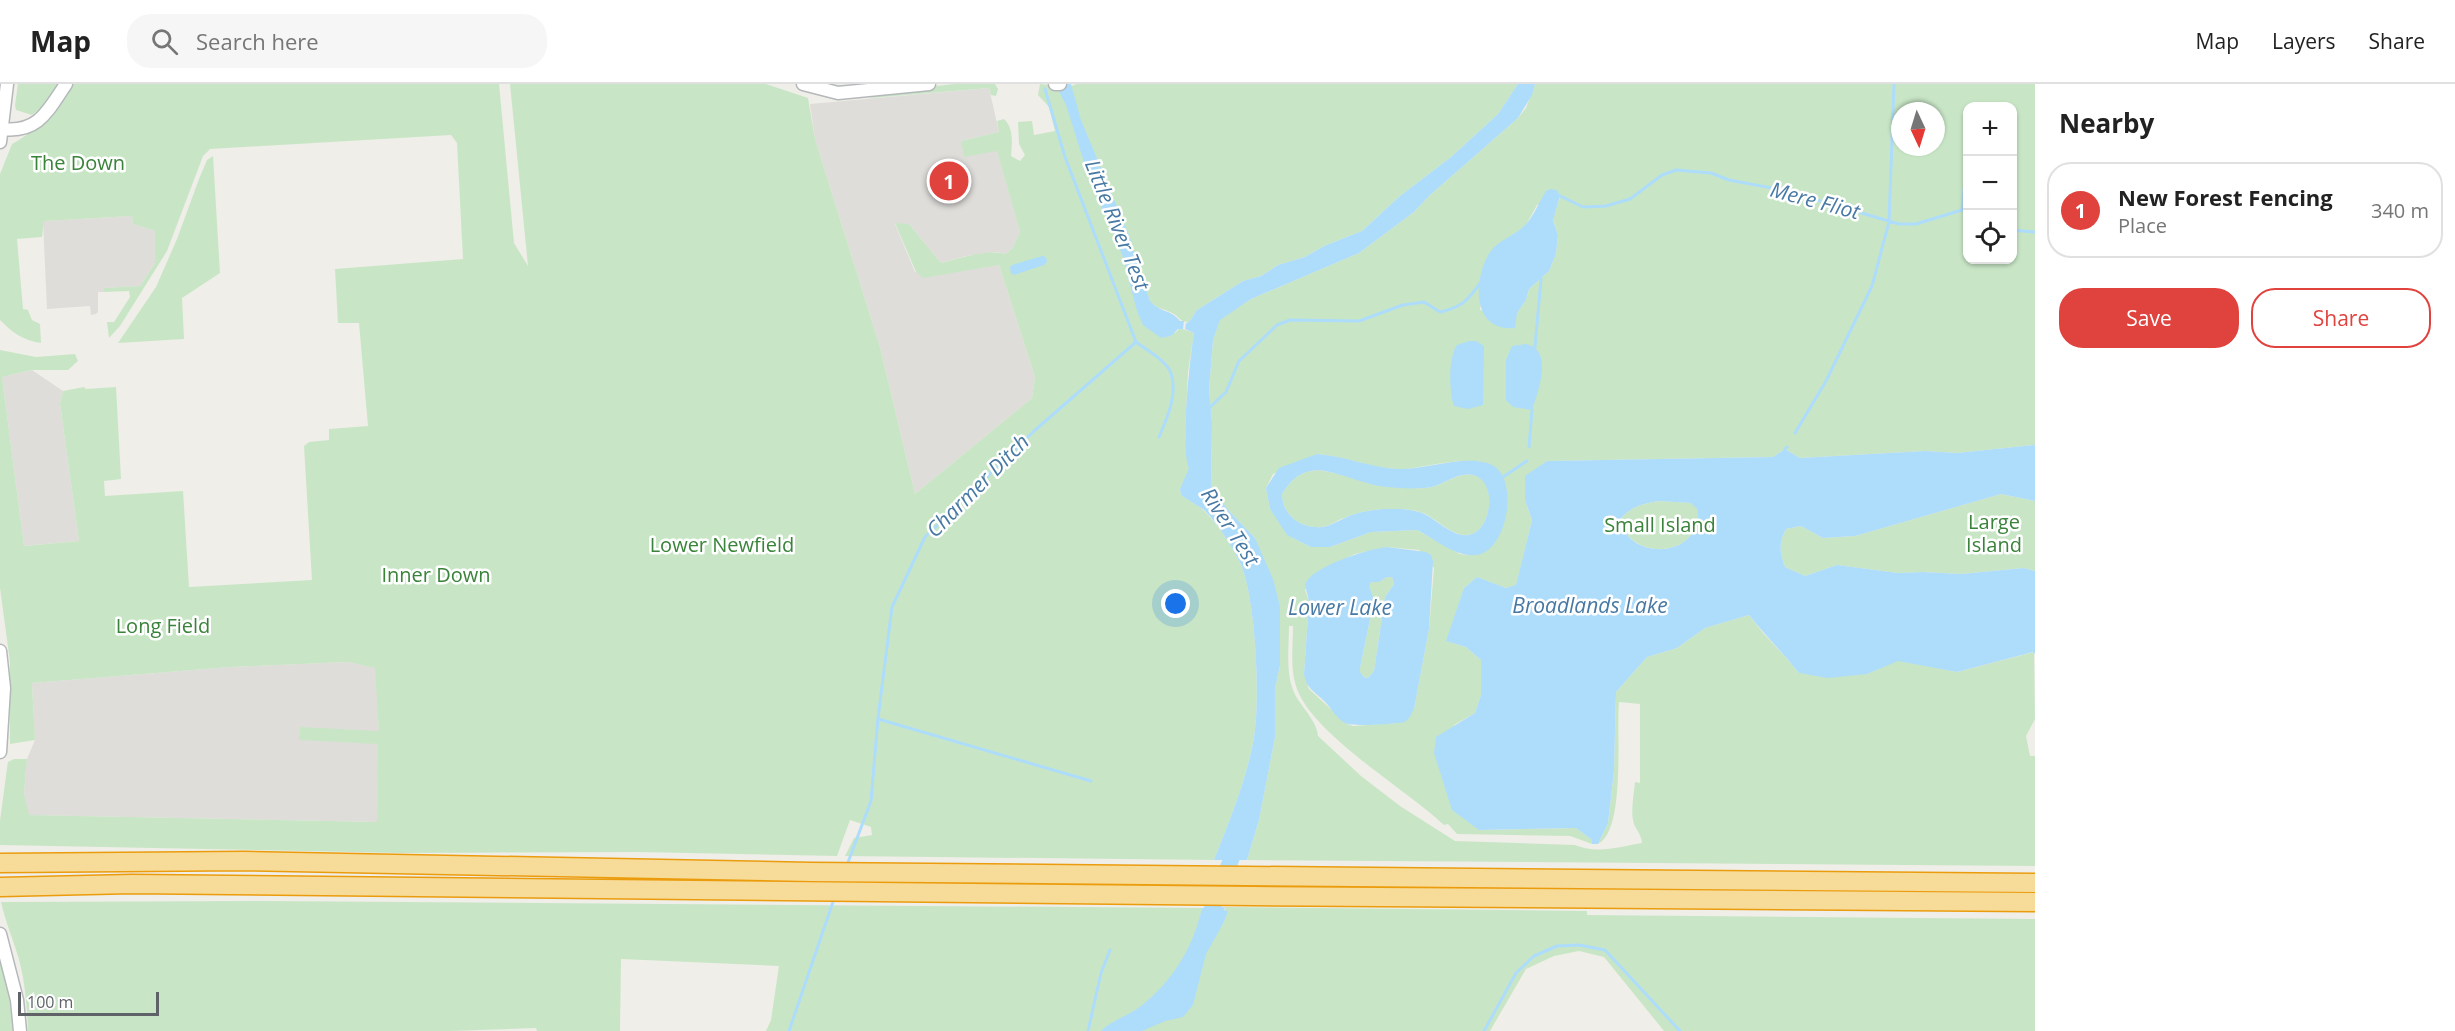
<!DOCTYPE html>
<html lang="en">
<head>
<meta charset="utf-8">
<style>
  body { margin:0; font-family:"Open Sans",sans-serif; background:#f6f6f6; color:#222 }
  .controls { position:absolute; right:18px; top:18px; display:grid; overflow:hidden; border-radius:12px; box-shadow:0 2px 4px #0004 }
  .controls button { width:54px; height:54px; display:grid; place-items:center; padding:0; border:0; border-bottom:2px solid #e0e0e0; background:#fff; color:#222; font:30px sans-serif }
  .compass { position:absolute; left:1891px; top:18px; width:54px; height:54px; border-radius:50%; background:#fff; box-shadow:0 2px 4px #0004; rotate:176deg }
  .scale { position:absolute; left:18px; bottom:15px; width:141px; box-sizing:border-box; padding-left:6px; border:3px solid #5f6367; border-top:0; font-size:16px; line-height:21px; white-space:nowrap; color:#5f6367; -webkit-text-stroke:4px #fff; paint-order:stroke }
  .you { position:absolute; left:1176px; top:520px; width:21px; height:21px; margin:-15px; border:4px solid #fff; border-radius:50%; background:#1a73e8; box-shadow:0 0 0 9px #1a73e833 }
  .badge { display:grid; place-items:center; width:39px; height:39px; border-radius:50%; background:#e0433e; color:#fff; font-size:20px; font-weight:700 }
  .pin { position:absolute; translate:-50% -50%; border:3px solid #fff; box-shadow:0 2px 6px #0006 }
  .list { margin:0; padding:0; list-style:none }
  h2 { display:flex; justify-content:space-between; align-items:center; height:78px; margin:0; padding:0 24px; font-size:26px }
  h2 small { font-size:20px; font-weight:400; color:#767676 }
  .list li { display:grid; grid-template-columns:39px 1fr auto; gap:18px; align-items:center; box-sizing:border-box; height:96px; margin:0 12px 12px; padding:0 12px; border:2px solid #e0e0e0; border-radius:24px }
  .list b { display:block; font-size:22px; white-space:nowrap }
  .list p { margin:0; font-size:20px; white-space:nowrap; color:#767676 }
  .list em { font-size:20px; font-style:normal; color:#767676 }
  .actions { display:flex; gap:12px; padding:18px 24px }
  .actions a { flex:1; padding:14px 0; border:2px solid #e0433e; border-radius:24px; text-align:center; font-size:21px; color:#e0433e }
  .actions .main { background:#e0433e; color:#fff }
  .icon { flex:none; width:33px; height:33px; fill:none; stroke:currentColor; stroke-width:2; stroke-linecap:round; stroke-linejoin:round }
  .map { position:relative; flex:none; width:2035px; height:947px; overflow:hidden }
  header { display:flex; align-items:center; gap:36px; box-sizing:border-box; height:84px; padding:0 30px; background:#fff; border-bottom:2px solid #e0e0e0 }
  header strong { font-size:28px }
  nav { display:flex; gap:33px; margin-inline-start:auto; font-size:21px }
  .search { width:420px; height:54px; background:#f6f6f6; display:flex; align-items:center; gap:15px; box-sizing:border-box; padding:0 21px; border-radius:24px; color:#767676; font-size:22px }
  main { display:flex }
  aside { flex:1; background:#fff }
  .map>svg:first-child { display:block }
</style>
</head>
<body>
<header>
<strong>Map</strong>
<div class="search"><svg class="icon" aria-label="search" viewBox="0 0 24 24"><circle cx="10" cy="10" r="6"/><path d="M15 15l6 6"/></svg>Search here</div>
<nav><a>Map</a><a>Layers</a><a>Share</a></nav>
</header>
<main>
<div class="map">
<svg width="2035" height="947" viewBox="0 0 2035 947">
  <rect width="100%" height="100%" fill="#f0eee8"/>
  <path fill="#dfddda" d="M989,4L999,48L961,57L997,66L1020,148L1013,163L1006,170L997,168L966,172L941,179L909,140H895L915,188L999,181L1035,293L1032,314L915,410L880,263L815,55L810,20Z
    M132,132L133,140L155,147V179L140,202L105,204L104,208H98V228L96,230L91,231L90,222L47,225L43,137Z
    M32,286L63,307L60,320L79,457L24,462L2,293Z
    M348,578L377,584L379,649L377,738L28,731L24,709L27,675L35,656L32,599L230,583Z"/>
  <path fill="#c8e6c6" fill-rule="evenodd" d="M18,0H58L48,18L32,31L16,26L15,21Z
    M73,0H499L514,159L528,182L510,0H766L808,14L815,55L880,263L915,410L1032,314L1035,293L999,181L923,194L916,188L895,139L909,140L941,179C961,174 985,165 1006,170L1013,163L1020,148L997,67L964,73L961,57L999,48L997,37L1004,35C1014,44 1012,60 1011,72L1020,77L1025,71L1019,60L1018,38L1032,37L1034,51L1055,47L1049,23L1038,11L1040,0L1065,3L1135,198L1175,249L1180,244L1194,249L1188,288L1185,350L1189,383L1188,390L1180,405L1181,411C1188,416 1197,420 1203,426C1217,438 1235,466 1242,483C1256,520 1261,619 1253,659C1245,699 1229,738 1214,776L845,772L854,754L872,751L871,743L850,736L837,772L638,768L400,769L0,761V737L7,684L8,678L14,675H27L24,709L29,731L377,738L378,660L299,656L300,643L379,647L375,584L348,578L230,583L32,599L35,656L10,660V578L0,504V266L36,273L75,270L78,277L68,286H32L2,293L24,462L79,457L60,320L63,307L84,303L86,305L116,303L121,395L104,397L105,412L183,407L189,503L312,496L304,362L309,358L329,356V345L368,342L359,239H338L335,185L463,175L457,59L451,51L210,65L203,72L167,167L120,242L109,254L107,238H114L130,213L129,207L104,208V204L140,202L155,179V147L133,140L132,132L44,137L42,153L17,155L23,225L28,226L32,236L40,240L41,259C22,256 13,249 0,236V90L12,60C39,45 55,25 73,0Z
    M955,0H995L998,5L996,12L991,11L989,4L871,14V11L887,7Z
    M1077,0H1518L1498,30L1451,73L1400,112L1362,147L1324,162L1305,173L1278,181L1261,192L1243,197L1197,226L1189,238C1179,238 1180,233 1172,229C1161,223 1159,227 1150,217C1136,172 1119,129 1101,85C1090,59 1073,30 1071,2Z
    M1535,0H2035V361L1957,369L1925,367L1800,374L1785,365L1773,373L1547,377L1525,416L1532,436L1516,502L1506,504L1477,493L1464,504L1447,557L1466,563L1481,576V611L1475,629L1454,641L1479,746L1576,744L1592,756V760L1570,752L1457,750L1448,740L1444,741C1406,705 1310,649 1296,602C1290,584 1293,561 1293,542H1289C1289,560 1286,585 1292,603C1297,620 1317,635 1318,652L1361,692L1400,722L1455,757L1575,761C1598,770 1618,763 1642,759C1641,750 1637,747 1634,740C1630,727 1634,711 1635,698L1640,699V620L1619,618C1616,648 1626,746 1598,760L1608,739L1614,687L1616,608L1647,573L1677,564L1705,544L1749,531C1764,552 1783,569 1799,589L1867,590L1898,576L1957,588L2034,568L2035,635L2026,652L2030,672H2035V782L1247,776L1259,736L1275,653V605L1280,581V522L1255,454L1229,427L1211,402L1212,338L1209,306L1213,256L1220,235L1251,215L1359,169L1414,128L1430,111L1518,34L1526,24ZM1968,22H2012V176H1968ZM1900,27H1936V63H1900ZM1560,113L1553,135L1558,151L1556,170L1549,187L1529,205L1526,216L1517,229L1480,226L1481,218L1512,152L1526,141L1537,121ZM1317,370C1347,372 1375,387 1405,385C1426,383 1474,370 1492,382C1502,388 1504,399 1507,410L1468,471L1460,470L1417,446L1371,448L1330,463H1311L1293,454L1270,425L1266,404L1273,390ZM1387,463L1419,466L1434,484L1429,545L1414,625L1398,639L1353,642L1347,640L1309,605L1304,590L1309,517L1305,506L1321,486L1355,470Z
    M213,72L220,189L182,214L184,255L118,259L156,203L177,155L199,95L207,76Z
    M1317,386C1334,388 1349,393 1366,398C1380,402 1409,405 1424,404C1442,404 1459,385 1477,392C1497,401 1491,443 1472,450C1455,456 1438,435 1423,429C1411,424 1396,425 1383,425C1371,426 1358,428 1347,433C1339,435 1330,442 1322,443C1302,445 1282,432 1282,410C1292,395 1299,388 1317,386Z
    M2001,410L2035,417V487L2024,484L1961,490L1923,488L1898,489L1837,481L1805,492L1785,483C1780,469 1778,459 1786,445L1801,442L1823,454L1855,452Z
    M1660,417L1692,419L1697,425C1703,478 1624,476 1621,434C1632,422 1645,419 1660,417Z
    M1387,493H1392L1394,500L1385,513L1374,587L1369,593L1365,594L1360,588V584L1374,516L1368,502L1371,498H1379Z
    M262,817L1202,824L1198,843H1221L1224,838L1225,823L1587,827V831L2035,835V947H1664L1604,873L1579,867L1554,872L1526,885L1490,947H766L771,936L779,882L621,875L620,947H537L536,944L451,947H28C27,922 25,896 18,872C12,853 5,836 1,818Z
    M0,869L11,916L14,947H0Z"/>
  <path fill="#aedcfb" fill-rule="evenodd" d="M1055,0H1071L1081,36L1130,154L1150,217C1160,229 1171,225 1180,237H1184L1183,245H1178L1171,252L1161,254L1143,241L1137,227L1122,170L1090,97L1066,21Z
    M1518,0H1535L1532,11L1518,34L1430,111L1414,128L1359,169L1251,215L1220,236L1213,256L1209,306L1212,338L1211,402L1229,427L1255,454L1273,495L1280,522V581L1275,605V653L1259,736L1247,776H1214C1229,738 1245,699 1253,659C1261,619 1256,521 1242,483C1235,467 1217,438 1204,426C1197,421 1188,416 1181,411L1180,405L1189,384C1180,365 1190,273 1194,249L1185,245L1186,239L1189,238L1197,226L1243,197L1261,192L1278,181L1305,173L1324,162L1362,147L1400,112L1451,73L1498,30Z
    M1550,105L1557,106L1560,112L1553,136L1558,151L1556,170L1549,187L1529,205L1526,216L1517,229L1515,244C1471,248 1473,195 1490,168C1497,157 1514,152 1524,142C1533,134 1539,118 1546,107Z
    M1042,172L1046,173L1047,178L1044,181L1014,191L1011,189L1010,183L1012,181Z
    M1469,257H1476L1484,262L1483,321L1468,325L1454,322C1449,308 1448,273 1457,261Z
    M1526,260C1554,265 1538,308 1532,326L1513,323L1506,316V276L1512,262Z
    M2035,361V417L2001,410L1855,452L1823,454L1801,442L1786,445C1778,459 1780,469 1785,483L1805,492L1837,481L1898,489L1923,488L1961,490L2024,484L2035,487V570L2033,568L1957,588L1898,577L1867,590L1828,594L1799,589C1783,569 1765,551 1749,531L1705,544L1677,564L1647,573L1616,608L1614,687L1608,739L1598,760H1592V756L1576,744L1479,746L1452,726L1434,669L1436,653L1475,629L1481,611V576L1466,563L1446,557L1464,504L1477,493L1506,504L1516,501L1532,436L1525,416V392L1547,377L1773,373L1785,365L1800,374L1925,367L1957,369ZM1660,417L1691,419L1697,425C1703,477 1624,477 1621,434C1632,422 1645,419 1660,417Z
    M1317,370C1345,372 1371,384 1399,385C1424,386 1471,368 1494,382C1519,398 1507,468 1476,471C1455,473 1435,455 1417,446L1371,448L1330,463H1311L1287,451L1270,425L1266,404L1279,384ZM1317,386C1339,388 1358,398 1379,402C1393,404 1410,405 1424,404C1442,404 1458,385 1476,392C1497,401 1491,443 1472,450C1454,457 1435,432 1419,428C1407,424 1395,425 1383,425C1371,426 1358,428 1347,433C1340,436 1330,442 1322,443C1302,445 1282,432 1282,410C1292,395 1299,388 1317,386Z
    M1387,463L1426,468L1431,471L1433,477L1429,545L1414,625L1409,634L1405,638C1395,640 1352,643 1345,639C1336,634 1332,625 1326,619C1316,608 1306,605 1304,590L1309,517L1305,501C1311,482 1369,465 1387,463ZM1387,493H1392L1394,500L1385,513L1374,587L1369,593L1365,594L1360,588V584L1374,516L1369,502L1371,498H1379Z
    M1225,823L1224,826L1228,827L1224,838L1206,870L1193,921L1183,933L1165,937L1142,947H1101C1112,936 1128,932 1141,922C1172,898 1194,862 1202,824Z"/>
  <g fill="none" stroke-linecap="round" stroke-linejoin="round">
    <path stroke="#aedcfb" stroke-width="3" d="M1560,112L1583,123L1606,122L1630,115L1662,91L1676,86L1711,89L1729,96L1783,106L1899,140H1916L1962,126L1968,129
      M1962,125L1968,70
      M2012,146L2035,148
      M1136,258C1146,266 1166,276 1171,289C1178,311 1167,334 1159,353
      M1535,263L1541,195
      M1209,324L1226,308L1239,277L1277,241L1290,236L1359,237L1403,221L1424,218L1440,228C1463,223 1468,216 1481,198
      M1795,349L1826,297L1872,202L1889,138L1894,0
      M1529,363L1532,326
      M1785,365L1787,363
      M1503,393L1527,377
      M878,635L1091,697
      M847,781L871,717L878,634L892,523L925,453L1034,347L1136,258L1065,73L1045,5
      M789,947L834,815
      M1088,947L1101,889L1110,866
      M1484,947L1516,889L1534,872L1557,862L1579,861L1605,866L1680,947"/>
    <path stroke="#aedcfb" stroke-width="16" d="M1205,843L1239,755"/>
    <defs>
      <path id="minor" d="M803,0L838,9L929,0
        M1055,0H1060
        M3,45C39,49 48,26 66,0
        M0,58L7,0
        M0,567L4,604L0,668
        M0,850L17,916L20,947"/>
      <path id="highway" d="M0,779L244,777L811,788L2035,799
        M0,803L132,800L1253,812L2035,818"/>
    </defs>
    <use href="#minor" stroke="#b5b8bb" stroke-width="15"/>
    <use href="#highway" stroke="#eb9c0d" stroke-width="21"/>
    <use href="#minor" stroke="#fff" stroke-width="12"/>
    <use href="#highway" stroke="#f7db98" stroke-width="18"/>
  </g>
  <g text-anchor="middle" stroke-width="5" stroke-linejoin="round" paint-order="stroke">
    <g font-size="20" fill="#3a833a" stroke="#fff">
      <text x="78" y="86">The Down</text>
      <text x="1994" y="445">Large<tspan x="1994" dy="23">Island</tspan></text>
      <text x="1660" y="448">Small Island</text>
      <text x="722" y="468">Lower Newfield</text>
      <text x="436" y="498">Inner Down</text>
      <text x="163" y="549">Long Field</text>
    </g>
    <g font-size="21" font-style="italic" fill="#4779a4" stroke="#fff">
      <text transform="translate(1815 117) rotate(15)" y="7">Mere Fliot</text>
      <text transform="translate(1117 141) rotate(68)" y="7">Little River Test</text>
      <text transform="translate(978 402) rotate(-45)" y="7">Charmer Ditch</text>
      <text transform="translate(1230 443) rotate(57)" y="7">River Test</text>
      <text x="1590" y="529">Broadlands Lake</text>
      <text x="1340" y="531">Lower Lake</text>
    </g>
  </g>
</svg>
<div class="controls">
<button>+</button>
<button>−</button>
<button><svg class="icon" aria-label="locate" viewBox="0 0 24 24"><circle cx="12" cy="12" r="6"/><path d="M12 2v4M12 18v4M2 12h4M18 12h4"/></svg></button>
</div>
<svg class="compass" viewBox="-18 -18 36 36"><path d="M0-13l5 13h-10z" fill="#e53935"/><path d="M0 13l5-13h-10z" fill="#767676"/></svg>
<div class="scale">100 m</div>
<div class="you"></div>
<div class="pin badge" style="left:949px;top:97px">1</div>
</div>
<aside>
<h2>Nearby<small></small></h2>
<ul class="list">
<li><span class="badge">1</span><div><b>New Forest Fencing</b><p>Place</p></div><em>340 m</em></li>
</ul>
<div class="actions"><a class="main">Save</a><a>Share</a></div>
</aside>
</main>
</body>
</html>
